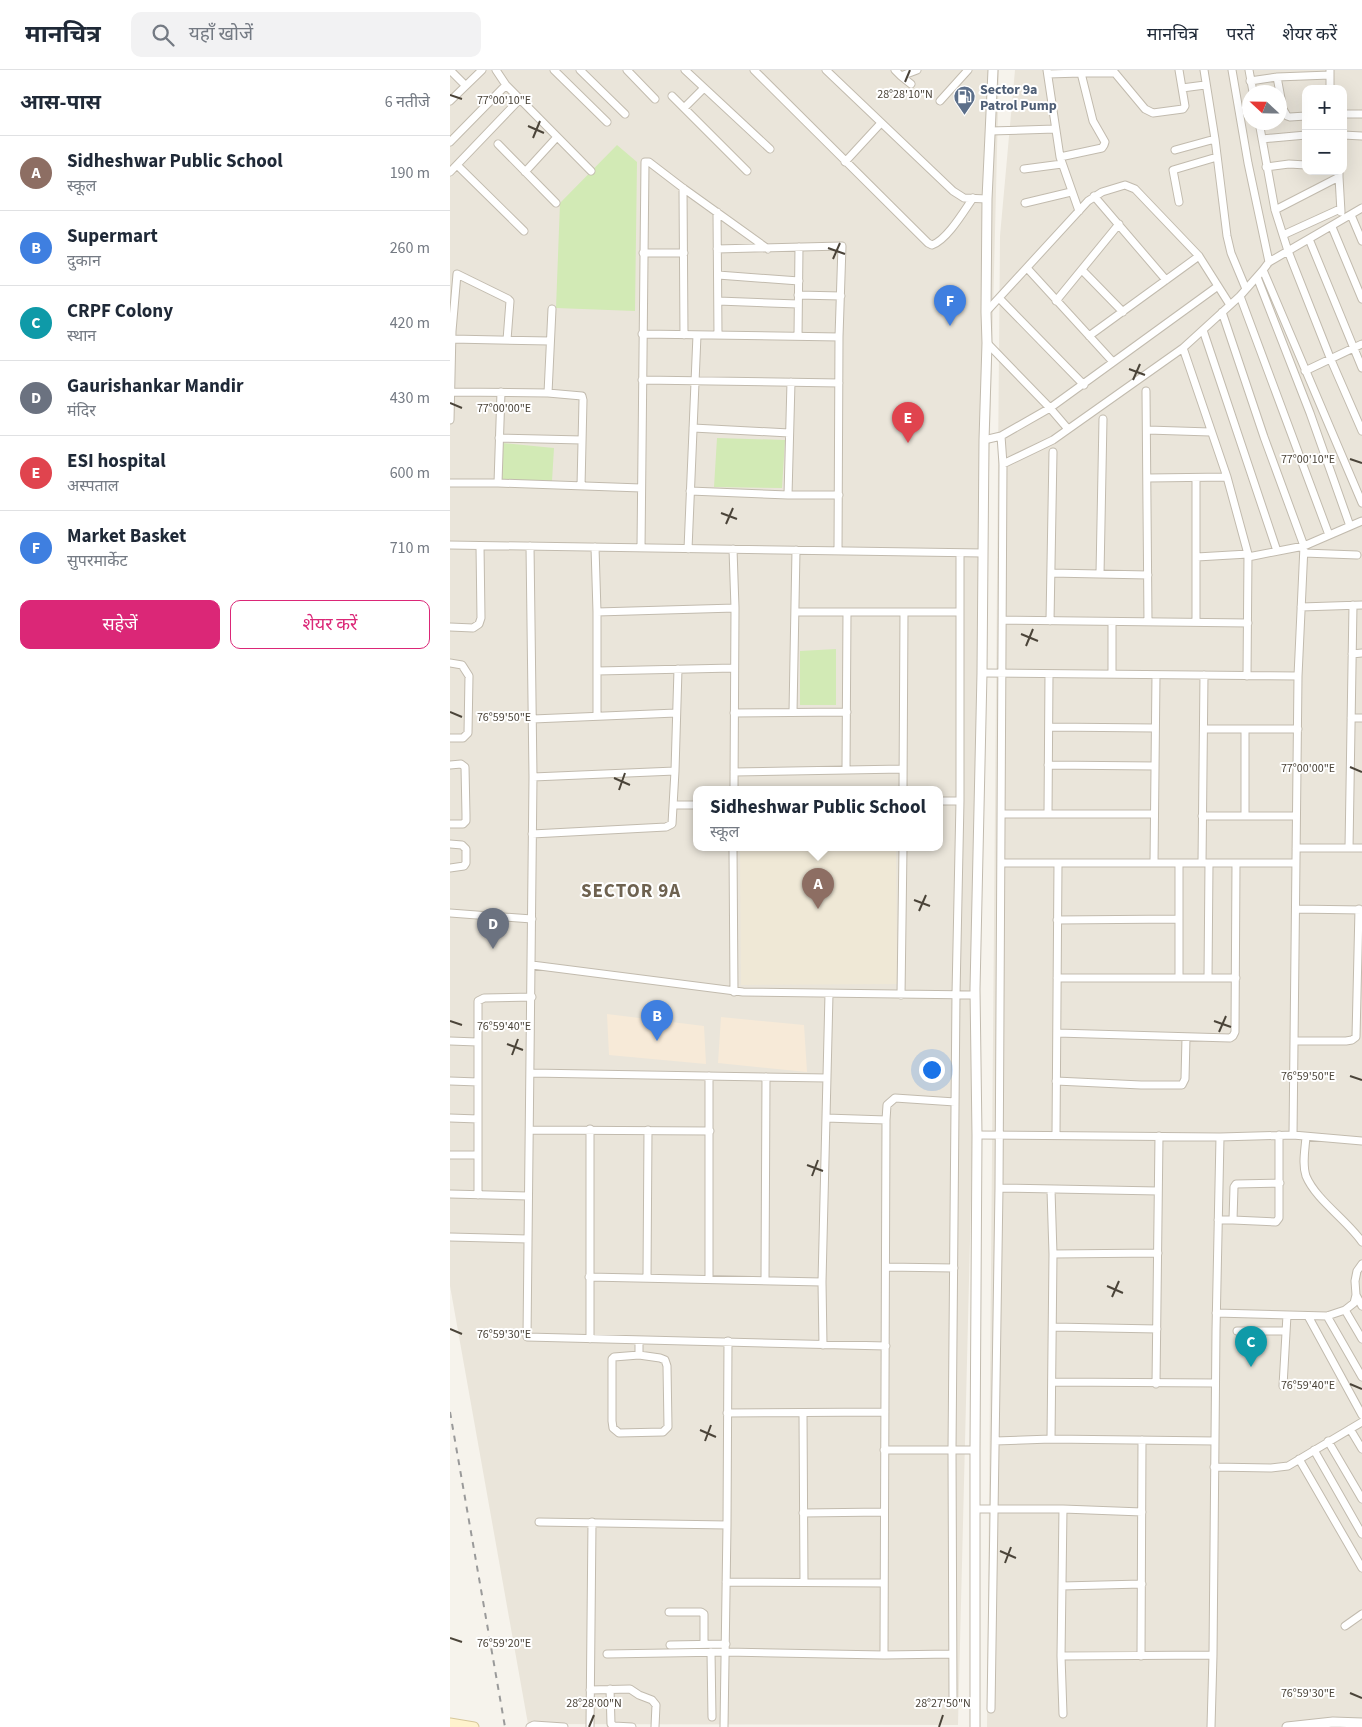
<!DOCTYPE html>
<html lang="hi">
<head>
<meta charset="utf-8">
<style>
  body { margin:0; font-family:"Source Sans 3","Noto Sans Devanagari",sans-serif; background:#f2f2f3; color:#1f2937 }
  .controls { position:absolute; right:15px; top:15px; display:grid; overflow:hidden; border-radius:10px; box-shadow:0 5px 20px #0002 }
  .controls button { width:45px; height:45px; display:grid; place-items:center; padding:0; border:0; border-bottom:1px solid #e0e1e3; background:#fff; color:#1f2937; font:25px sans-serif }
  .compass { position:absolute; left:792px; top:15px; width:45px; height:45px; border-radius:50%; background:#fff; box-shadow:0 5px 20px #0002; rotate:292deg }
  .you { position:absolute; left:481px; top:999px; width:18px; height:18px; margin:-12px; border:4px solid #fff; border-radius:50%; background:#1a73e8; box-shadow:0 0 0 8px #1a73e833 }
  .badge { display:grid; place-items:center; width:32px; height:32px; border-radius:50%; background:#db2777; color:#fff; font-size:16px; font-weight:700 }
  .pin { position:absolute; translate:-50% -41px; filter:drop-shadow(0 1px 2px #0008) }
  .pin::after { content:''; position:absolute; top:26px; width:18px; height:15px; background:inherit; clip-path:polygon(0 0,100% 0,50% 100%) }
  .popup { position:absolute; left:243px; top:716px; width:250px; height:65px; box-sizing:border-box; display:grid; place-content:center; border-radius:10px; background:#fff; filter:drop-shadow(0 1px 4px #0005); font-size:16px; white-space:nowrap; color:#747a83 }
  .popup b { font-size:19px; color:#1f2937 }
  .popup::after { content:''; position:absolute; left:50%; top:100%; margin-left:-10px; border:10px solid transparent; border-top-color:#fff }
  .list { margin:0; padding:0; list-style:none }
  h2 { display:flex; justify-content:space-between; align-items:center; height:65px; margin:0; padding:0 20px; font-size:21px }
  h2 small { font-size:16px; font-weight:400; color:#747a83 }
  .list li { display:grid; grid-template-columns:32px 1fr auto; gap:15px; align-items:center; box-sizing:border-box; height:75px; padding:0 20px; border-top:1px solid #e0e1e3 }
  .list b { display:block; font-size:19px; white-space:nowrap }
  .list p { margin:0; font-size:16px; white-space:nowrap; color:#747a83 }
  .list em { font-size:16px; font-style:normal; color:#747a83 }
  .actions { display:flex; gap:10px; padding:15px 20px }
  .actions a { flex:1; padding:11px 0; border:1px solid #db2777; border-radius:10px; text-align:center; font-size:18px; color:#db2777 }
  .actions .main { background:#db2777; color:#fff }
  .icon { flex:none; width:28px; height:28px; fill:none; stroke:currentColor; stroke-width:2; stroke-linecap:round; stroke-linejoin:round }
  .map { position:relative; flex:none; width:912px; height:1657px; overflow:hidden }
  header { display:flex; align-items:center; gap:30px; box-sizing:border-box; height:70px; padding:0 25px; background:#fff; border-bottom:1px solid #e0e1e3 }
  header strong { font-size:24px }
  nav { display:flex; gap:28px; margin-inline-start:auto; font-size:18px }
  .search { width:350px; height:45px; background:#f2f2f3; display:flex; align-items:center; gap:12px; box-sizing:border-box; padding:0 18px; border-radius:10px; color:#747a83; font-size:19px }
  main { display:flex }
  aside { flex:1; background:#fff }
  .map>svg:first-child { display:block }
</style>
</head>
<body>
<header>
<strong>मानचित्र</strong>
<div class="search"><svg class="icon" aria-label="search" viewBox="0 0 24 24"><circle cx="10" cy="10" r="6"/><path d="M15 15l6 6"/></svg>यहाँ खोजें</div>
<nav><a>मानचित्र</a><a>परतें</a><a>शेयर करें</a></nav>
</header>
<main>
<aside>
<h2>आस-पास<small>6 नतीजे</small></h2>
<ul class="list">
<li><span class="badge" style="background:#8d6e63">A</span><div><b>Sidheshwar Public School</b><p>स्कूल</p></div><em>190 m</em></li>
<li><span class="badge" style="background:#3f7fe0">B</span><div><b>Supermart</b><p>दुकान</p></div><em>260 m</em></li>
<li><span class="badge" style="background:#0f9aa8">C</span><div><b>CRPF Colony</b><p>स्थान</p></div><em>420 m</em></li>
<li><span class="badge" style="background:#6b7280">D</span><div><b>Gaurishankar Mandir</b><p>मंदिर</p></div><em>430 m</em></li>
<li><span class="badge" style="background:#e0444e">E</span><div><b>ESI hospital</b><p>अस्पताल</p></div><em>600 m</em></li>
<li><span class="badge" style="background:#3f7fe0">F</span><div><b>Market Basket</b><p>सुपरमार्केट</p></div><em>710 m</em></li>
</ul>
<div class="actions"><a class="main">सहेजें</a><a>शेयर करें</a></div>
</aside>
<div class="map">
<svg width="912" height="1657" viewBox="0 0 912 1657">
  <rect width="100%" height="100%" fill="#f6f3ec"/>
  <path fill="#eae5da" fill-rule="evenodd" d="M0,0H549L508,1655L78,1654L0,1216ZM247,720H489V778H247Z
    M565,0H912V1657H537L550,166ZM856,19H893V101H856ZM799,22H829V52H799Z"/>
  <path fill="#f7ead8" d="M157,944L254,956L256,994L159,985Z
    M271,947L354,955L357,1002L268,993Z"/>
  <path fill="#efe8d6" d="M290,778H446L447,914L291,915Z"/>
  <path fill="#d2eab5" d="M167,75L187,92L185,241L106,238L110,133Z
    M267,368L335,370L332,418L264,417Z
    M52,373L104,378L102,411H51Z
    M386,579V635H350V581Z"/>
  <g fill="none" stroke-linecap="round" stroke-linejoin="round">
    <defs>
      <path id="minor" d="M0,0L15,15
        M46,0L56,15L141,101
        M104,0L157,52
        M130,0L175,44
        M177,0L205,29
        M235,0L320,79
        M304,0L478,173L482,175C497,170 514,141 523,128
        M376,0L503,121L514,128L537,129
        M445,0L451,6L467,0
        M597,0L610,87L629,141
        M729,0L732,18
        M754,0L765,69L777,166L781,183L796,219
        M782,0L798,93L819,192
        M799,0L803,22
        M598,4L631,3H665L695,39L703,43L733,39L735,36L732,18L755,15
        M451,6L461,14
        M827,7L833,39L837,46L840,47L856,46
        M800,11L827,7L880,5
        M880,19V0
        M222,26L297,101
        M0,31L32,0
        M490,31L518,0
        M234,38L254,18
        M893,44H912
        M809,52L825,140L838,181L881,290L912,361
        M540,61L605,59
        M893,65L912,66
        M812,69L856,65
        M0,72L56,15
        M48,74L106,133
        M725,80L765,69
        M610,87L652,78L654,75L655,72L643,51L631,3
        M395,92L431,53
        M7,95L74,161
        M816,97L839,94L856,95
        M574,99L612,94
        M0,102L70,29
        M75,102L107,67
        M889,107L891,142
        M233,118L234,265
        M644,126L716,210
        M729,132L723,100L767,87
        M575,133L621,122
        M912,138L819,192L813,200L912,433
        M825,140L889,107V101
        M267,142L268,265
        M901,145L912,171
        M882,157L912,229
        M833,165L890,139
        M859,169L912,298
        M267,179L392,176L389,267L388,481
        M193,183H234
        M577,198L663,292
        M632,200L673,242
        M268,205L349,211
        M807,207L860,343L900,456
        M348,225L391,226
        M790,226L879,465
        M549,228L634,315
        M268,231L348,234
        M606,231L669,154
        M536,242L638,131L652,122L675,115L685,119L749,186L780,235
        M772,242L814,367L854,476L848,606L843,1065
        M753,260L827,481
        M192,264L389,267
        M348,266L349,177
        M639,266L749,186
        M2,269L100,271
        M537,273L600,338L618,359
        M733,278L777,407L798,484L797,606
        M855,301L912,274
        M192,310L389,313
        M696,321L698,552
        M1,322L98,323L132,326L133,330L131,416
        M98,323L102,239
        M0,350L2,261L7,204L58,229L60,231L57,270
        M243,358L339,363
        M698,360L760,362
        M49,368L132,370
        M534,370L551,366L600,338L768,216
        M553,394L603,370L733,278L790,226L813,200
        M698,408L777,407
        M0,413H48L191,418
        M48,413L51,322
        M240,421L338,425H389
        M338,425L341,312
        M0,475L533,483
        M80,476L83,707L77,1267L436,1276
        M145,477L147,542V645
        M191,478L195,92H199L233,118L318,179
        M238,479L247,265
        M283,479L285,538L284,720
        M854,483L907,485
        M747,487L798,484
        M798,487L854,476L912,451
        M601,503L698,505
        M650,504L653,349
        M851,537L912,535
        M147,542L285,538
        M345,542H509
        M553,550L798,553
        M600,551L603,382
        M662,552V604
        M746,552V408
        M0,557L23,558L29,554L31,548L30,476
        M902,584L912,583
        M0,593L12,595L19,606L18,663L13,668H0
        M147,601L284,598
        M532,603L848,606
        M343,642L346,480
        M284,643L397,642
        M901,648H912
        M83,649L226,643
        M599,657L705,658
        M754,659H848
        M795,659V746
        M0,695L11,694L15,697L16,745V751L13,754H0
        M598,695L705,696
        M396,700L397,542
        M284,702L453,699
        M83,707L225,701
        M453,720L454,542
        M489,731H510
        M224,735H247
        M552,744H704
        M598,744L599,604
        M752,746H846
        M82,764L216,757L222,754L225,701L228,599
        M0,774L12,775L16,779V793L14,796L0,798
        M283,778L284,922
        M846,778H912
        M899,778L903,535
        M551,793H846
        M704,793L706,605
        M729,793V908
        M752,793L754,605
        M846,839L912,840
        M0,843L82,849
        M607,850L729,849
        M82,895L293,922L525,925
        M607,908H786
        M758,908L759,793
        M451,925L453,778
        M607,963L780,968L783,966L785,962L786,793
        M0,971L27,972
        M844,971H896L902,970L906,967L909,839
        M81,1003L377,1008
        M0,1011L28,1012
        M606,1011L691,1015H732L735,1009L736,968
        M0,1048L28,1049
        M376,1048L436,1050L434,1585
        M436,1050L437,1035L445,1028L505,1032
        M140,1059V1269
        M80,1060L260,1061
        M527,1065L770,1067L843,1065L912,1071
        M606,1065L608,793
        M829,1065V1148L826,1152L783,1150L784,1117L786,1114L830,1113
        M856,1067C855,1080 852,1094 856,1106C866,1130 897,1150 912,1172
        M0,1085H28
        M549,1118L708,1121
        M601,1120L603,1184L601,1369
        M0,1124L78,1126
        M28,1125V931L34,928L82,927
        M768,1150H783
        M0,1167L78,1169
        M603,1184L708,1183
        M436,1197L504,1198
        M139,1207L372,1212
        M197,1208L198,1060
        M259,1209V1006
        M315,1211L316,1007
        M906,1225L912,1236
        M895,1240L912,1269
        M766,1243L877,1246L895,1240L904,1233L906,1225L905,1211L907,1201L912,1194
        M858,1246L912,1345
        M877,1246L912,1307
        M603,1257L707,1259
        M787,1261H836
        M189,1270V1285L164,1287L162,1289V1351L163,1358L169,1363L213,1362L218,1357L217,1296L215,1290L210,1288L189,1285
        M373,1275L372,1212L379,924
        M602,1312L765,1313
        M706,1314L709,1066
        M833,1316L837,1245
        M277,1343L435,1342
        M353,1343L354,1512
        M900,1359L912,1379
        M545,1371L601,1369L765,1371
        M878,1371L912,1429
        M434,1380H525
        M864,1380L912,1464
        M849,1389L912,1498
        M764,1397L821,1398L838,1396L912,1352
        M526,1439H613L692,1442
        M353,1443L434,1442
        M89,1452L277,1455
        M276,1512L433,1513
        M612,1516L692,1514
        M219,1542H251L254,1544V1574
        M895,1556L912,1544
        M220,1575L276,1574
        M261,1582L262,1647
        M157,1584L276,1582L434,1585L502,1584
        M611,1586L763,1585
        M691,1586L692,1370
        M160,1619L161,1654L164,1656L182,1657
        M140,1620L180,1619L189,1625L202,1630L206,1635L205,1657
        M503,1627L502,1380L506,924L510,731V483
        M541,1639L549,1118L553,394L551,366
        M613,1644L611,1586L613,1439
        M80,1657L84,1655L114,1657
        M140,1657L142,1452
        M274,1657L277,1455L278,1271
        M761,1657L763,1585L766,1261L770,1067"/>
      <path id="tertiary" d="M525,1657V1380L527,1065L525,919L532,603L534,370L537,273L536,242L537,129L543,0
        M837,1657L883,1652L912,1653"/>
      <path id="secondary" d="M0,1653L24,1657"/>
    </defs>
    <use href="#minor" stroke="#c2bbae" stroke-width="9"/>
    <use href="#tertiary" stroke="#c2bbae" stroke-width="11"/>
    <use href="#secondary" stroke="#d6c79b" stroke-width="11"/>
    <use href="#minor" stroke="#fff" stroke-width="7"/>
    <use href="#tertiary" stroke="#fff" stroke-width="9"/>
    <use href="#secondary" stroke="#fff3cd" stroke-width="9"/>
    <path stroke="#9a9a9a" stroke-width="2" stroke-dasharray="6 6" stroke-linecap="butt" d="M0,1342L55,1657"/>
  </g>
  <path fill="none" stroke="#4b4439" stroke-width="2" d="M455,12L460,0M0,25L12,29M78,56L94,63M83,68L90,51M378,178L395,184M383,189L390,173M679,299L695,305M683,310L690,294M0,333L12,338M900,389L912,393M271,443L287,449M276,454L283,438M571,564L588,571M576,576L583,559M0,642L12,647M900,697L912,702M164,708L180,715M169,720L175,703M464,830L480,836M469,841L476,825M0,951L12,955M764,951L781,957M769,962L776,946M57,974L73,980M62,985L68,969M900,1006L912,1010M357,1095L373,1101M362,1106L368,1090M657,1216L673,1223M662,1227L669,1211M0,1259L12,1264M900,1314L912,1319M250,1360L266,1367M255,1371L261,1355M550,1481L566,1488M555,1493L561,1477M0,1568L12,1572M900,1623L912,1628M139,1657L144,1645M489,1657L493,1645"/>
  <defs>
    <symbol id="fuel-pin" viewBox="-11 -11 22 30"><path d="M0 17L-7.5 6A9.5 9.5 0 1 1 7.5 6Z" fill="#5c6f8a" stroke="#fff"/><path d="M-5.5-6h7V0h2V4h1.3V-2.5L3-4.5l.8-.8L6-3V5H2.5V1h-1V6h-7ZM-4.2-4.7v3.2H.2V-4.7Z" fill="#fff"/></symbol>
  </defs>
  <g fill-rule="evenodd">
    <use href="#fuel-pin" x="502" y="14" width="25" height="34"/>
  </g>
  <g text-anchor="middle" stroke-width="4" stroke-linejoin="round" paint-order="stroke">
    <g font-size="14" font-weight="bold" fill="#4e5e75" stroke="#fff" text-anchor="start">
      <text x="530" y="24">Sector 9a<tspan x="530" dy="16">Patrol Pump</tspan></text>
    </g>
    <g font-size="19" font-weight="bold" letter-spacing="1" fill="#6e6250" stroke="#fff">
      <text x="181" y="827">SECTOR 9A</text>
    </g>
  </g>
  <g font-size="12" text-anchor="middle" fill="#4b4439" stroke="#fff" stroke-width="4" stroke-linejoin="round" paint-order="stroke">
    <text x="455" y="28">28°28'10"N</text>
    <text x="54" y="34">77°00'10"E</text>
    <text x="54" y="342">77°00'00"E</text>
    <text x="858" y="393">77°00'10"E</text>
    <text x="54" y="651">76°59'50"E</text>
    <text x="858" y="702">77°00'00"E</text>
    <text x="54" y="960">76°59'40"E</text>
    <text x="858" y="1010">76°59'50"E</text>
    <text x="54" y="1268">76°59'30"E</text>
    <text x="858" y="1319">76°59'40"E</text>
    <text x="54" y="1577">76°59'20"E</text>
    <text x="858" y="1627">76°59'30"E</text>
    <text x="144" y="1637">28°28'00"N</text>
    <text x="493" y="1637">28°27'50"N</text>
  </g>
</svg>
<div class="controls">
<button>+</button>
<button>−</button>
</div>
<svg class="compass" viewBox="-18 -18 36 36"><path d="M0-13l5 13h-10z" fill="#e53935"/><path d="M0 13l5-13h-10z" fill="#747a83"/></svg>
<div class="you"></div>
<div class="pin badge" style="left:368px;top:839px;background:#8d6e63">A</div>
<div class="popup"><b>Sidheshwar Public School</b>स्कूल</div>
<div class="pin badge" style="left:207px;top:971px;background:#3f7fe0">B</div>
<div class="pin badge" style="left:801px;top:1297px;background:#0f9aa8">C</div>
<div class="pin badge" style="left:43px;top:879px;background:#6b7280">D</div>
<div class="pin badge" style="left:458px;top:373px;background:#e0444e">E</div>
<div class="pin badge" style="left:500px;top:256px;background:#3f7fe0">F</div>
</div>
</main>
</body>
</html>
